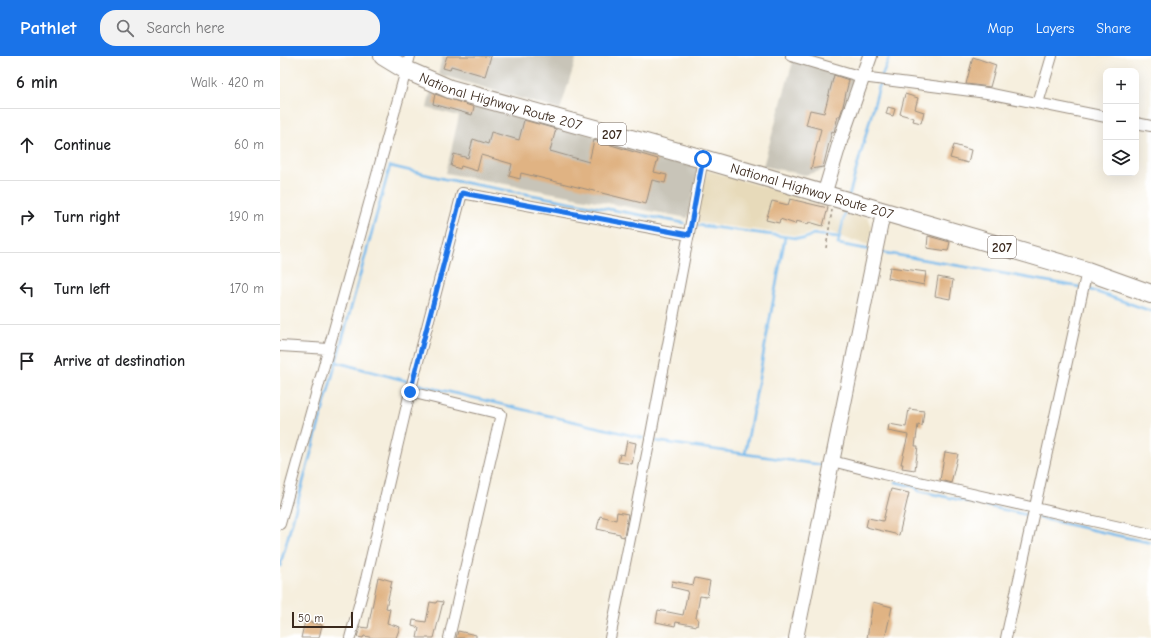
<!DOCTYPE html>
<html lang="en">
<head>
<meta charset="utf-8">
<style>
  body { margin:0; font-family:"Comic Neue",sans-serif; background:#f2f2f2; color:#202124 }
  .controls { position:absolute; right:12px; top:12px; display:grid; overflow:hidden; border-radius:8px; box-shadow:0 4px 16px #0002 }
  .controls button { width:36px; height:36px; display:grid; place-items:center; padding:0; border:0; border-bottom:1px solid #e0e0e0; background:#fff; color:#202124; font:20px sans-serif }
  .scale { position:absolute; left:12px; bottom:10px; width:61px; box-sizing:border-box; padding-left:4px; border:2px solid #3b2a1e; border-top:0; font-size:11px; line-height:14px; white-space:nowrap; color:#3b2a1e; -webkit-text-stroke:3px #fff; paint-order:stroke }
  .stop { position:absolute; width:12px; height:12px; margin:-9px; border:3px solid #1a73e8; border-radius:50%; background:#fff }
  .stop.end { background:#1a73e8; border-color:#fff; box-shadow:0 1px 4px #0008 }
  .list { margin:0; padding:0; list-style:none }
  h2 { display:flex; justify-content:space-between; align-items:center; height:52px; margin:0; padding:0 16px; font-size:17px }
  h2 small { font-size:13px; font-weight:400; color:#757577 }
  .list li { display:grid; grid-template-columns:26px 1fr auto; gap:12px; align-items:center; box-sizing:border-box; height:72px; padding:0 16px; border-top:1px solid #e0e0e0 }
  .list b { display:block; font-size:15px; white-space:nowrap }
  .list em { font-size:13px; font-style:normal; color:#757577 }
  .icon { flex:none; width:22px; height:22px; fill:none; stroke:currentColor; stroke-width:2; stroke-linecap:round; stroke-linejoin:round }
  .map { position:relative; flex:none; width:871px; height:582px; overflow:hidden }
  header { display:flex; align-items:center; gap:24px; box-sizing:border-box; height:56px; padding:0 20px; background:#1a73e8; color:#fff }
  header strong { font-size:19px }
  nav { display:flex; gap:22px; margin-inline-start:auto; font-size:14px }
  .search { width:280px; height:36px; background:#f2f2f2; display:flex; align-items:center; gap:10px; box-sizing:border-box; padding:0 14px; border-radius:16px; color:#757577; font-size:15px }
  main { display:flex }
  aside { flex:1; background:#fff }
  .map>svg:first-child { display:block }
</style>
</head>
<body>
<header>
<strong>Pathlet</strong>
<div class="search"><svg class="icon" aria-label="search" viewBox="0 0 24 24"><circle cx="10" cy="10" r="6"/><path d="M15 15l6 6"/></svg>Search here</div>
<nav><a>Map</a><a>Layers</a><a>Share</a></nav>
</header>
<main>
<aside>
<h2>6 min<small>Walk · 420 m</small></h2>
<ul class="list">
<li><svg class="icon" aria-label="ahead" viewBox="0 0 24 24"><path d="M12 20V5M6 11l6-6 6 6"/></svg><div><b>Continue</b></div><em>60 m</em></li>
<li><svg class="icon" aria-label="right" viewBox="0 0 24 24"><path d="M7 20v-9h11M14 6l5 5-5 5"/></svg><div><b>Turn right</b></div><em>190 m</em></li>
<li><svg class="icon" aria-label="left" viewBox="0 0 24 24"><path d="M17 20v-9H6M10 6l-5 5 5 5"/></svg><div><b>Turn left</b></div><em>170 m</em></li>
<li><svg class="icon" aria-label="arrive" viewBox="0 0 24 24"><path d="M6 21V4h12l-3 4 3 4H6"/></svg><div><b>Arrive at destination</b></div></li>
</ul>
</aside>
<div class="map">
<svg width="871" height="582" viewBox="0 0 871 582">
  <rect width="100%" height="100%" fill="#fff"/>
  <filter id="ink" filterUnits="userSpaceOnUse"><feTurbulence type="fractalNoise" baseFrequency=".025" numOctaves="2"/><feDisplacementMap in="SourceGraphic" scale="8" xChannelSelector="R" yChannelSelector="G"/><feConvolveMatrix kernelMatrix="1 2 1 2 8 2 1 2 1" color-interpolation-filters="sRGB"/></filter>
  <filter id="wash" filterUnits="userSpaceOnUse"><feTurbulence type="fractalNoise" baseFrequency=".012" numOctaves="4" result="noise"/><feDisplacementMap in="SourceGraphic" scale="16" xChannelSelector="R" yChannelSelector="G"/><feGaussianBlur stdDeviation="0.9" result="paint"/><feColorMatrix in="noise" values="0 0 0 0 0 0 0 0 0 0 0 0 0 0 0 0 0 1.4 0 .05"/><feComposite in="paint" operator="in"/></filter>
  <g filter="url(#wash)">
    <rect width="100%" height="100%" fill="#f6efde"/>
    <path fill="#e7daba" d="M426,114L588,162L592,172L589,189L564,182L555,177L534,174L524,180L416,166Z"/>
    <path fill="#c8c4b8" d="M163,0H297L280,54L158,18Z
      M514,2L575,20L543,114L525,119L483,110Z
      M151,33L419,110L408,162L166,117L179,60L147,52Z"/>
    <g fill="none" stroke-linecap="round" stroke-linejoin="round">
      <path stroke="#75b9ec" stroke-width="2.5" d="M601,22L610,0
        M569,140L600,27
        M566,152L558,188L591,194
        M416,169L524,183L533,178L558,181
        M600,196L800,231
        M805,232L871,255
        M56,306L127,325
        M136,328L363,382
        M375,385L542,409
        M465,398L505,181
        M557,411L568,414
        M616,426L635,431L639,435L747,459
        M759,462L871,487
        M0,510L110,110L165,123L404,167"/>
    </g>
    <g id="blocks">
      <path fill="#e0b383" d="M167,0H211L205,20L171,10L170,14L163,12Z
        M693,1L716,9L710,31L686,28Z
        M554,19L569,24L562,54L560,60H558L554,76L552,75L543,111L531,113L541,73L526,69L530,54L544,57Z
        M155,38L194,51L192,59L153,48Z
        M625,38L638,42L635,53L644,56L641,67L633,65L634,62L620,58Z
        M608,51L615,53L613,60L606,58Z
        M244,64L276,73L270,95L309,106L314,84L378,103L374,116L387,119L385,127L372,124L366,148L241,117L240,123L229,120L232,108L201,99L197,115L181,110L180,113L171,110L174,98L188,102L193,83L208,88L211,76L239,84Z
        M674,89L691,94L688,107L670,102Z
        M510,143L548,152L543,170L529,166L528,168L516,165L515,168L500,163L499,167L486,164L492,145L508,149Z
        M648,180L670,186L668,195L647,192Z
        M610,211L646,216L644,229L608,222Z
        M658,221L673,224L670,243L655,240Z
        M629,353L644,355L642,370L638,369L635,390H638L635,414L622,412L623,408H621L628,379L608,375L609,368L626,371Z
        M347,385L356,387L352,408L338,406L340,398L344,399Z
        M665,396L678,398L671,427L660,424Z
        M611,433L629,437L619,479L586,471L588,462L603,465Z
        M337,456L348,458L344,481L340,480V478L317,473L320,460L336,464Z
        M98,521L112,525L106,552L110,553L107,567L120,571L116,582H94L84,580L83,582L77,581L80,571L88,572Z
        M415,522L430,525L427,541L420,540L416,562L418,563L417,570L396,566L395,570L376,566L378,554L403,559L408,535L391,531L392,525L413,529Z
        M157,545L163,546L154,582H137L139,572L132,570L133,564L146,566L150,546L156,547Z
        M593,546L612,551L605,582H587Z
        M25,565L42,569L39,582H21Z
        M178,575L196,579V582H176Z"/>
    </g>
  </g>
  <g filter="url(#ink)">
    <use href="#blocks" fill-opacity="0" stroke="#988c7e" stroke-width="1"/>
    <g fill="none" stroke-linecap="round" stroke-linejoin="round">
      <defs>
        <path id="street" d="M511,0L582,21L707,37L826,61
          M758,47L772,0
          M856,67L871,70
          M0,290L49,293
          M130,336L221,358L169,582
          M552,405L603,418L871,478
          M0,468L130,0
          M70,582L86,523L130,336L182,137L409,179
          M330,582L371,378L423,103
          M726,582L807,215"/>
        <path id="secondary" d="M544,139L561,82L590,0
          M516,582L603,157"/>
        <g id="highway">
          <path id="s1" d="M103,0L126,14L170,33L423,103L807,215L871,238"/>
        </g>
      </defs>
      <use href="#street" stroke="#988c7e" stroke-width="12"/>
      <use href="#secondary" stroke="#988c7e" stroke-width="16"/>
      <use href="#highway" stroke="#988c7e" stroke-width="20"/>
      <path stroke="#988c7e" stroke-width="1.5" stroke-dasharray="3 3" stroke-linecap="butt" d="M546,192L552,154"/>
      <use href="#street" stroke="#fff" stroke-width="10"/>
      <use href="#secondary" stroke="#fff" stroke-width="14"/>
      <use href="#highway" stroke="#fff" stroke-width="18"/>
    </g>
  </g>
  <g fill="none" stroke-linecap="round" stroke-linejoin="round" filter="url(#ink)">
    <path stroke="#1a73e8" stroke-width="5" d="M130,336L182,137L409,179L423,103"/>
  </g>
  <g text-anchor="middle" stroke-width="3" stroke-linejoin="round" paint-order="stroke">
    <g fill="#fff" stroke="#766a62" stroke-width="1">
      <rect x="318" y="67" width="28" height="22" rx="3"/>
      <rect x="708" y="180" width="28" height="22" rx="3"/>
    </g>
    <g font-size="13" font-weight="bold" fill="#3b2a1e">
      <text x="332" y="83">207</text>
      <text x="722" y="196">207</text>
    </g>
    <g font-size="14" fill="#3b2a1e" stroke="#fff">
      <text dy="5" stroke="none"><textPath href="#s1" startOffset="127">National Highway Route 207</textPath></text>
      <text dy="5" stroke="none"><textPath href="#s1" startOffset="451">National Highway Route 207</textPath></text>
    </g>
  </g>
</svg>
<div class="controls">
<button>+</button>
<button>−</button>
<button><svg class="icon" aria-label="layers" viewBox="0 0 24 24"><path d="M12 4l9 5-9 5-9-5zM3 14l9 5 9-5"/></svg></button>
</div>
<div class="scale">50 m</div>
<div class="stop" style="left:423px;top:103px"></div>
<div class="stop end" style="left:130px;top:336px"></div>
</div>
</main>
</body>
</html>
